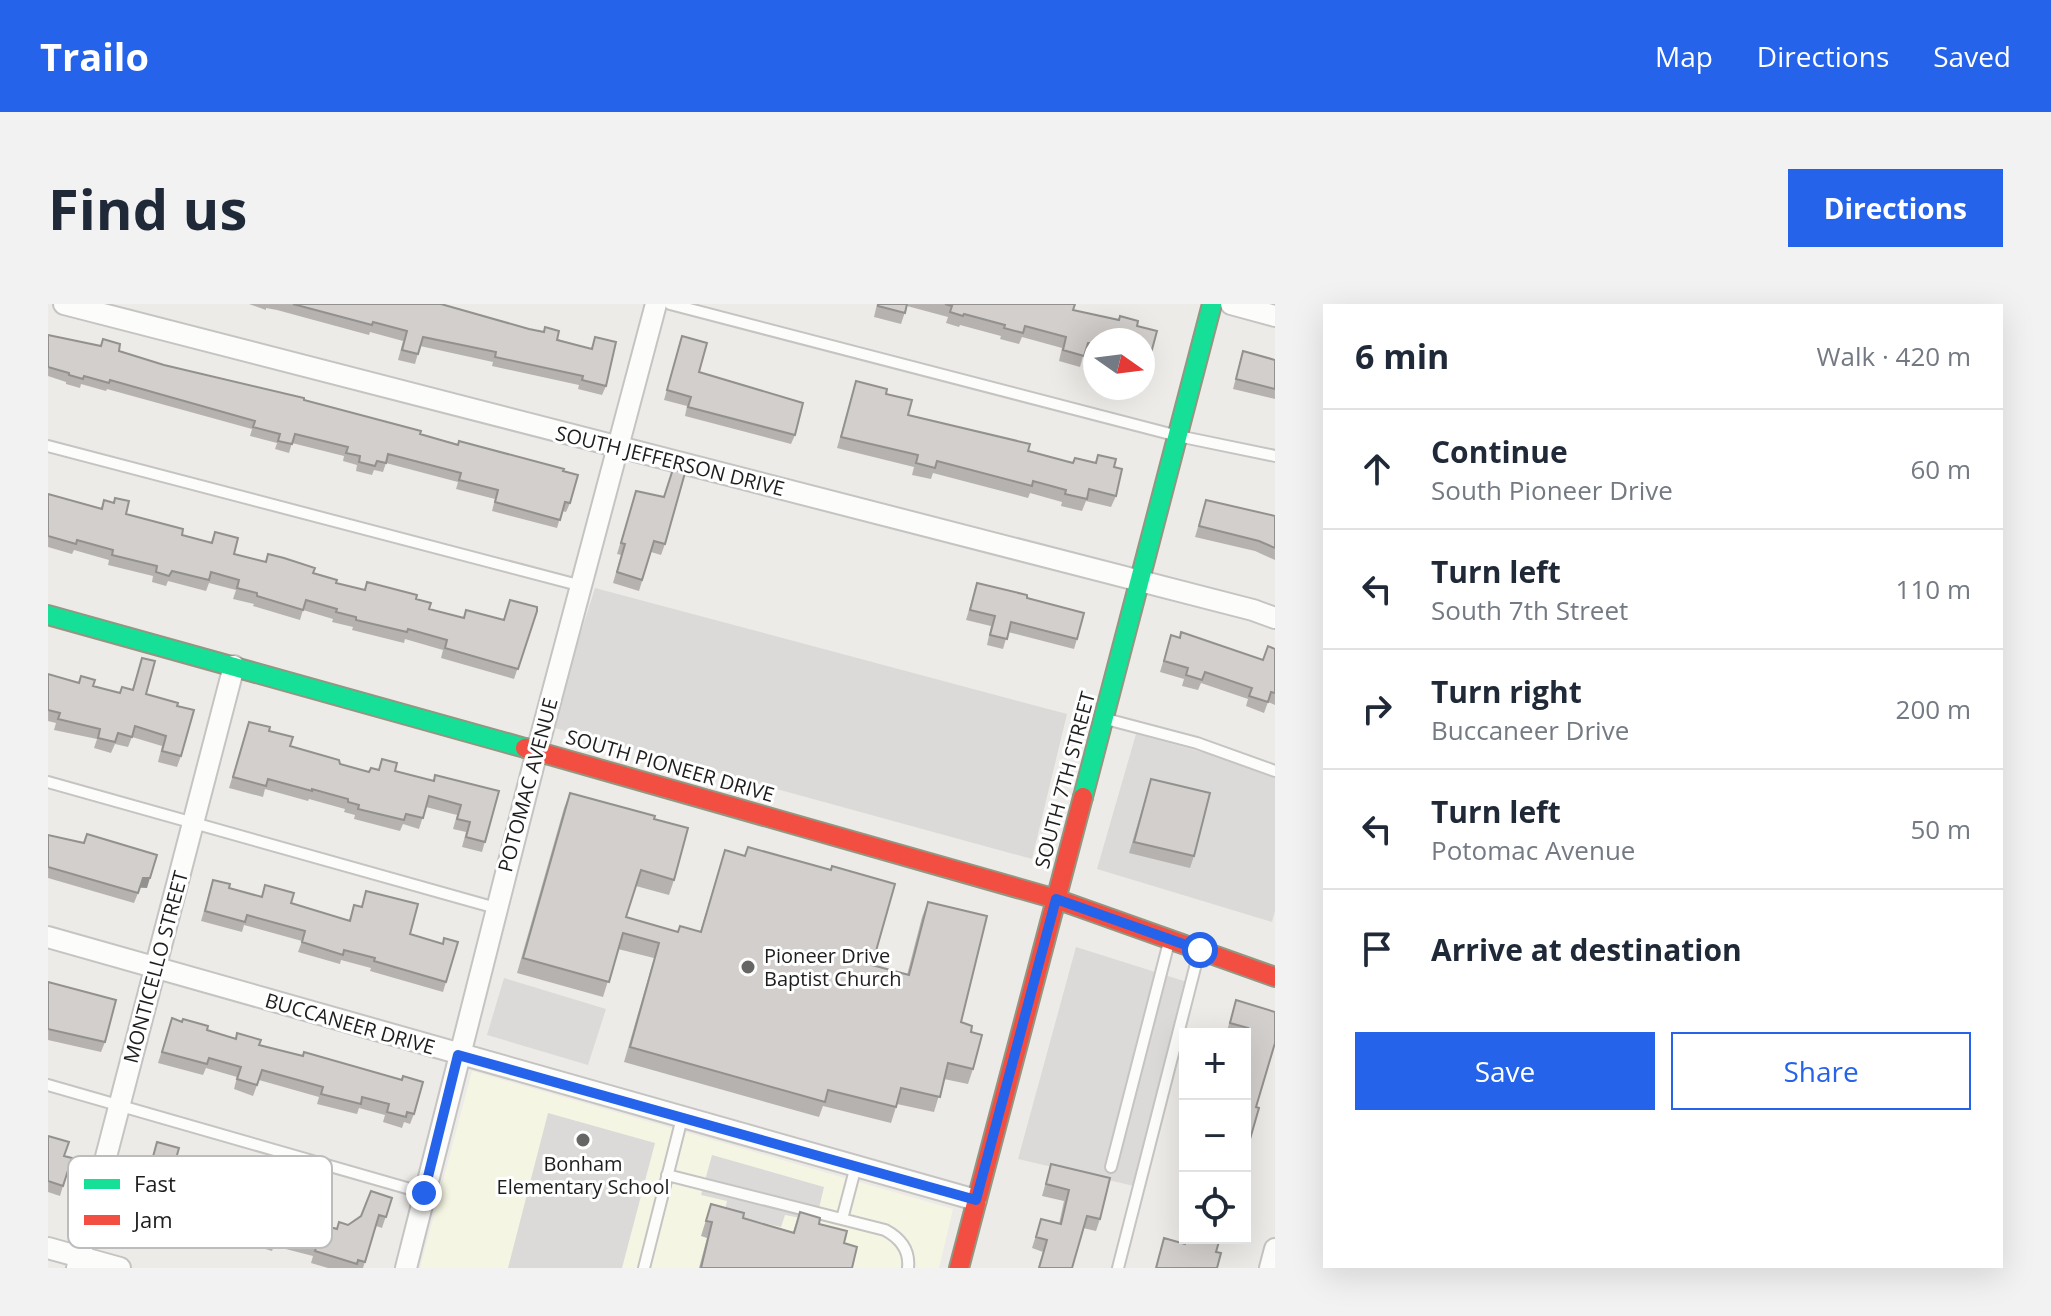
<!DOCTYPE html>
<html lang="en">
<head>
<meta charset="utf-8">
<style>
  body { margin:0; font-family:"Open Sans",sans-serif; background:#f2f2f3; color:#1f2937 }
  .controls { position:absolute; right:24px; bottom:24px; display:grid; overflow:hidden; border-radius:0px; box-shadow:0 8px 32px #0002 }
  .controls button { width:72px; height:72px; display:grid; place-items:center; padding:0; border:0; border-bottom:2px solid #e0e1e3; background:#fff; color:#1f2937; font:40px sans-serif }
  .compass { position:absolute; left:1035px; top:24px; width:72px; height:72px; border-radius:50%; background:#fff; box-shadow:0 8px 32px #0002; rotate:104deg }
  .stop { position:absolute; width:24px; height:24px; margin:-18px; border:6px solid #2563eb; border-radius:50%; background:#fff }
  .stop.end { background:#2563eb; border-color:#fff; box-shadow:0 2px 8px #0008 }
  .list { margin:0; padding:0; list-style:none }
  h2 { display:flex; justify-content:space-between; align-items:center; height:104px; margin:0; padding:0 32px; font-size:34px }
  h2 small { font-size:26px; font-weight:400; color:#747a83 }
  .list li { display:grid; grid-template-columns:52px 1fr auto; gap:24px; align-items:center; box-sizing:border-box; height:120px; padding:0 32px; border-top:2px solid #e0e1e3 }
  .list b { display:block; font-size:30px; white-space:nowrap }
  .list p { margin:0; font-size:26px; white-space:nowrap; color:#747a83 }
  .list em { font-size:26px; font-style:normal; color:#747a83 }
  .actions { display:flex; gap:16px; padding:24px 32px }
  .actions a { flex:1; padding:18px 0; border:2px solid #2563eb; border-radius:0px; text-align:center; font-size:28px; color:#2563eb }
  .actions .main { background:#2563eb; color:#fff }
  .icon { flex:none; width:44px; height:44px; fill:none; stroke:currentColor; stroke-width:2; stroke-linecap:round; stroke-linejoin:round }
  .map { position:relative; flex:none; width:1227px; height:964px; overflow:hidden; border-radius:0px }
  header { display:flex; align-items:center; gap:48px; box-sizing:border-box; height:112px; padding:0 40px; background:#2563eb; color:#fff }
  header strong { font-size:38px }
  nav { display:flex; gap:44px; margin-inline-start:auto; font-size:28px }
  .intro { display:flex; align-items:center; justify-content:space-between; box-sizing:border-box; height:192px; padding:0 48px }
  h1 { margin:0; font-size:56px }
  .button { padding:20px 36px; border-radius:0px; background:#2563eb; color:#fff; font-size:28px; font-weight:700 }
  main { display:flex; gap:48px; padding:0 48px }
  aside { flex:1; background:#fff; border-radius:0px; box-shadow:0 8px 32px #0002 }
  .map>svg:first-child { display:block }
</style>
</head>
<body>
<header>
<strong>Trailo</strong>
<nav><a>Map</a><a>Directions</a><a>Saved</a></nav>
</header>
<div class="intro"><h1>Find us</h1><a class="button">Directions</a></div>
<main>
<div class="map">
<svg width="1227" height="964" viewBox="0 0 1227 964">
  <rect width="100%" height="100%" fill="#edebe7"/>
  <path fill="#f5f5e3" d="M424,767L905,905L891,964H372Z"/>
  <path fill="#dbdad8" d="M547,284L1019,410L984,555L503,423Z
    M1088,430L1183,456L1227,474V607L1224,618L1049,565Z
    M1028,643L1139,678L1086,882L970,855Z
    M456,674L558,705L540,761L439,731Z
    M500,809L607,839L574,964H460Z
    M664,851L776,883L768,917L737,911L733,923L676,910L679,897L653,891Z"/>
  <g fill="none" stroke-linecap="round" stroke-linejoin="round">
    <defs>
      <path id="lane" d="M622,0L1130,132L1227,152
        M0,142L534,282
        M1058,415L1149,439L1227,467
        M0,478L448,604
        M0,781L376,889
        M1063,863L1121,638
        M619,871L837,926C852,934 862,946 860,964
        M794,915L808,862
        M596,964L634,814
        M1070,964L1151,648"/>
      <path id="street" d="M16,0L1205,306L1227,314
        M1183,0L1227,12
        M0,633L928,896
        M0,944L72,964
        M29,964L186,362
        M358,964L489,447L608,0
        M1222,964L1227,945"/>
      <path id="fast" d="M0,311L477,444
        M1035,493L1164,0"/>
      <path id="jam" d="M477,444L1008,595L1227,673
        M911,964L1035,493"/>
    </defs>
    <use href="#lane" stroke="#c5c4c3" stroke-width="14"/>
    <use href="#street" stroke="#c5c4c3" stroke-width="24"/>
    <use href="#fast" stroke="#939680" stroke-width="22"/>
    <use href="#jam" stroke="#939680" stroke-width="22"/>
    <use href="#lane" stroke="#fcfcfb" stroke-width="10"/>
    <use href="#street" stroke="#fcfcfb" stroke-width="20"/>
    <use href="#fast" stroke="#16e098" stroke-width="18"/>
    <use href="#jam" stroke="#f24e42" stroke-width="18"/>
  </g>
  <path fill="#b5b2af" d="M201,0H393L543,45L547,33L558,82L554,91L530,85L531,81L444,62L445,58L372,42L367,60L350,56L355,37L322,28L321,31L229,6L218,4V6Z
    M829,0H1027L1025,6L1070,16L1072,12L1090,17L1089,22L1109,27L1098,64L1095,63V36H1047V51L1040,49H1036L1032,63L1011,57L1014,44L974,33L971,40L952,35L953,32L912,21L911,23L898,19L900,13L859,2L853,20L826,13Z
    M0,31L71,47L116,61L256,96L372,130L515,167L522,199L518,208L514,207L509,224L444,207L447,195L408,185L410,178L338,159L335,168L326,166L324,171L308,167L309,161L295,157L296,152L244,139L241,149L227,145L229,139L202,132L204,125L59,85L58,87L33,80L32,84L18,80V78L0,72Z
    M634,32L651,68L747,131L743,140L637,112L639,102L616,96Z
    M1195,47L1227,56V95L1185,85Z
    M808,77L838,90L860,111L1025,159H1047L1050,151L1066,163L1068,192L1063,203L1038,197L1034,207L1013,202L1014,198L982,189L980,194L885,169L883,175L864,171L866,163L789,144Z
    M588,187L617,240L613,251L603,248L591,287L565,279L573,251L569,250Z
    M0,190L53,204L56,196L78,210L134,231L163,238L167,228L186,250L217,258L220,250L288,279L316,286L319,278L368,295L381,305L415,314L455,316L462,296L489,307L466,375L393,354L395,346L357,335L356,339L304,326L305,323L284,318L285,315L255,306L252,316L205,302L206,300L185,295L188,286L161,279L158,287L120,277L118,282L104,278L105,272L60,261L61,256L26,246L24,250L0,243Z
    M1158,196L1227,212V256L1207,247L1147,233Z
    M929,279L1029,335L1026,345L960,328L955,345L939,341L943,322L918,316Z
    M1123,331L1215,356L1227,345V401L1220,398L1216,409L1198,402L1200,395L1153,379L1150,386L1134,382L1136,375L1112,368Z
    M94,354L98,390L129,402L133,452L129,463L110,458L114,442L84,433L80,443L67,440L63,449L46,444L49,435L6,426L8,419L0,417V370L72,389L84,386Z
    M201,418L221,427L242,442L292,460L321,468L330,466L347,467L385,477L387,471L451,487L434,548L414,543L418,528L405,525L409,511L378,503L371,525L355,520L352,527L306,515L307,511L296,508L297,505L261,495L260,497L217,485L215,493L181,484Z
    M1103,475L1146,552L1142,564L1081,549Z
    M522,489L606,515L626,576L621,591L588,582L578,613L630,628H652L677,546L824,661L859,671L874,613L880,598L913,718L923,728L925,765L920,780L896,775L886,808L849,800L843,819L775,802L771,813L576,758L606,654L570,645L555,693L469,669L516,504Z
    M39,530L99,584H92L86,599L0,574V531L35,539Z
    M165,576L181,584L213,593L217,581L243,599L301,616L306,601L362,630L398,678L395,688L322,667L323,664L293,656L292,660L250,648L254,637L196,621L194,628L153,617Z
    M0,678L57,738L53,748L0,736Z
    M1188,696L1227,708L1208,803L1211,804L1197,853V730H1178Z
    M124,714L159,726L211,741L366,810L362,820L356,818L354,824L335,818L337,811L311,804L309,810L269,800L271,793L211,776L205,792L186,785L189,773L158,764L155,771L110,759Z
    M0,832L16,852L15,882L12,892L0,888Z
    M109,838L124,869L159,879L161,872L194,898L289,924L300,921L344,894L334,924L328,922L315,964H280L263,959L265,952L226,942L224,947L164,929L163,933L129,923L76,905L93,857L102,860Z
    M1003,860L1052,915L1048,927L1035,924L1024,964H990L995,948L984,944L993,915L1011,920L1016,897L994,892Z
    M663,900L695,914L745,928L752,908L771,920L796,939L804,964H651L659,934L653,932Z"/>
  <path fill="#93918f" d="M1044,38L1040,49L1036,50L1040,39Z
    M95,574H102L99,584L91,583Z"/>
  <path fill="#d2cfcc" stroke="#93918f" stroke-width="2" d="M245,0H393L481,25L496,28L497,23L511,27L509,36L544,45L547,33L568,38L558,82L534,76L535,72L447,53L448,48L375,33L370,50L354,46L359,27L325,18L324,21Z
    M830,0H859L857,9L830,2Z
    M897,0H1027L1025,6L1071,16L1072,12L1090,17L1089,22L1109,27L1102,53L1095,51V36H1047V39H1040L1036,52L1015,46L1018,33L977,22L975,29L956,24L957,21L916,10L915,12L902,8L904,2Z
    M0,31L53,42L55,35L72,40L71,47L116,61L256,94V96L373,127L372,130L410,141L411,137L516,165L515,167L530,171L522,199L517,198L512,216L447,198L450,186L411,176L413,169L340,150L338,159L329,157L327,162L311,158L312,152L298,149L300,143L247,130L244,140L230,137L232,130L205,123L207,117L62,76L61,79L36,72L35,75L21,71V69L0,63Z
    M634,32L659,39L651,68L755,99L747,131L640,103L643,93L619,86Z
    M1195,47L1227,56V85L1188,75Z
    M808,77L839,85L838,90L864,96L860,111L982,140L980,147L1025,159L1027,154L1048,159L1050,151L1068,155L1066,163L1074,165L1068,192L1041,185L1039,195L1017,190L1018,186L985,177L984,182L889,157L887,164L868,159L870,151L793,133Z
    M625,165L637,169L617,240L606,237L594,276L569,268L577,240L573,239L588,187L616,193Z
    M0,190L54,205L56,196L66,199L67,194L81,197L78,210L135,225L134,231L164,239L167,228L190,234L186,250L218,258L220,250L236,254L267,264L265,269L289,276L288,279L317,286L319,278L369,291L368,295L383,299L381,305L416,314L418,306L456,316L462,296L489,303V307L470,365L397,344L399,336L360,325L359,328L308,316V313L288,308L289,305L258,296L255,306L209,292V289L189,284L191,276L163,268L161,276L124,267L121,272L108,268L109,262L64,251L65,246L29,236L28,240L0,232Z
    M1158,196L1227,212V244L1211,237L1151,222Z
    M929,279L979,291V294L1036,309L1029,335L963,318L959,335L942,331L947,312L922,306Z
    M1133,328L1215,356L1220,342L1227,345V389L1223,388L1220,398L1201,392L1204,384L1157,368L1154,376L1138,371L1140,364L1116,357L1123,331L1132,334Z
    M94,354L107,357L98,390L130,399L129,402L146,406L133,452L114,447L118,432L87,422L84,433L70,429L67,438L50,434L52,425L10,415L12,409L0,406V370L31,379L33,372L47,376L45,382L72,389L74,383L85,386Z
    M201,418L222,423L221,427L245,433L242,442L291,456L292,460L321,468L323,464L331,466L334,455L349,459L347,467L386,477L387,471L451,487L437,538L418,533L422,518L409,515L413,501L381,492L375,514L358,510L356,516L310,505L311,501L300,498V495L264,485V487L220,475L218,482L185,473Z
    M1103,475L1162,489L1146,552L1086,538Z
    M522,489L607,512L606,515L640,524L626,576L593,566L578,613L630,628L632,622L653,628L677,546L697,552L700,543L783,566L784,562L847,580L824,661L861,671L880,598L939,612L913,718L924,722L923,728L934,731L925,765L900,759L892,793L853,784L848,803L780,786L777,798L582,743L611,639L575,629L561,678L475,654Z
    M39,530L109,551L102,574H95L90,589L0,563V531L36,539Z
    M165,576L182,580L181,584L214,593L217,581L246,589L243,599L302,617L306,601L314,603L318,587L370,600L362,630L395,640L396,634L410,638L398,678L326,657L327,654L296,646L295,651L254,638L257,627L199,611L197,618L157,607Z
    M0,678L68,696L57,738L0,725V726Z
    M1188,696L1227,708V739L1208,803L1211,804L1198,849L1197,848V735L1200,724L1182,719Z
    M124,714L134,718L135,715L160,722L159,726L188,735L189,729L213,736L211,741L255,752L256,748L354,776L355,772L375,778L366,810L359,808L358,813L339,808L341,800L314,793L313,800L273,790L275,783L214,766L209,781L189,775L193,763L161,754L159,760L114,748Z
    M0,832L21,838L16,852L24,854L15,882L0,877Z
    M109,838L131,844L124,869L159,879L161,872L181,878L182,873L200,878L194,898L228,906L230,900L246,905L244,913L289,925L291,918L300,921L313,912L323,887L344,894L338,913L331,911L317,958L310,956L309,960L267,947L269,941L230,930L228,936L168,918L167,921L133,912L81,894L93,857L103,860Z
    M1003,860L1062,874L1052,915L1039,912L1024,964H991L999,936L988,933L993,915L1013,920L1021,886L998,880Z
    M663,900L696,909L695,914L746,929L752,908L772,914L771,920L799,927L796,939L809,943L804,964H653L664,918L658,917Z
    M1116,934L1137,940L1139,934H1172L1168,948L1173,949L1169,964H1108Z"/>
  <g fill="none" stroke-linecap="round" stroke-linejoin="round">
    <path stroke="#2563eb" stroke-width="10" d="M376,889L410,751L928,896L1008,595L1152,646"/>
  </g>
  <g fill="#666664" stroke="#fff" stroke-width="3">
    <circle cx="700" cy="663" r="8"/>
    <circle cx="535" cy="836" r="8"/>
  </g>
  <g text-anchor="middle" stroke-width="6" stroke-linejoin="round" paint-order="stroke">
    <g font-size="20" fill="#1e1e1e" stroke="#fff">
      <text transform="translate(622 157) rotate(14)" y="7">SOUTH JEFFERSON DRIVE</text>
      <text transform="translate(622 462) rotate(16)" y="7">SOUTH PIONEER DRIVE</text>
      <text transform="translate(1017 476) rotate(-75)" y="7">SOUTH 7TH STREET</text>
      <text transform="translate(480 481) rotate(-75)" y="7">POTOMAC AVENUE</text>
      <text transform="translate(108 663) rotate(-75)" y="7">MONTICELLO STREET</text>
      <text transform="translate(302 720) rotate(16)" y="7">BUCCANEER DRIVE</text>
    </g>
    <g font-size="20" fill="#1e1e1e" stroke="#fff" text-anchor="start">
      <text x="716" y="659">Pioneer Drive<tspan x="716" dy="23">Baptist Church</tspan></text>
      <text x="535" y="867" text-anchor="middle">Bonham<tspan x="535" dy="23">Elementary School</tspan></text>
    </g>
  </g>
  <rect x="20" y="852" width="264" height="92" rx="12" fill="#fff" stroke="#bcbcbc" stroke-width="2"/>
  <rect x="36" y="875" width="36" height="10" fill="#16e098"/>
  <rect x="36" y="911" width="36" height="10" fill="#f24e42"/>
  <g font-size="22" fill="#1e1e1e">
    <text x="86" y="888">Fast</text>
    <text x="86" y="924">Jam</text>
  </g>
</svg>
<div class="controls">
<button>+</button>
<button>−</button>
<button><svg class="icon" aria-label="locate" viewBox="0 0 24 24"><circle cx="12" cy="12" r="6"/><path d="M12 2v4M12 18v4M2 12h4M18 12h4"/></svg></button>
</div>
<svg class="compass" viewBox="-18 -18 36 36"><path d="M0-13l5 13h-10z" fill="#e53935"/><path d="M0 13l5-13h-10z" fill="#747a83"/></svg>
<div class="stop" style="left:1152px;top:646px"></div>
<div class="stop end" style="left:376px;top:889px"></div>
</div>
<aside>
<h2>6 min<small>Walk · 420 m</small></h2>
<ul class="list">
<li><svg class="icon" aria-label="ahead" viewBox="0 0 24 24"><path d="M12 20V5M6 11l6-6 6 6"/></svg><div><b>Continue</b><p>South Pioneer Drive</p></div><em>60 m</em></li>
<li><svg class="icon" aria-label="left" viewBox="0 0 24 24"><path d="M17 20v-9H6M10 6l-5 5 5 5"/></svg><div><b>Turn left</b><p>South 7th Street</p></div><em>110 m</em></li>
<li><svg class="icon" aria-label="right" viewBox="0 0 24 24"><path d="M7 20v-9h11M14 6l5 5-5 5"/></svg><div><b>Turn right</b><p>Buccaneer Drive</p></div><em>200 m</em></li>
<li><svg class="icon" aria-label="left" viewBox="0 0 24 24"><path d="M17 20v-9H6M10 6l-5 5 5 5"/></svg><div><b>Turn left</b><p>Potomac Avenue</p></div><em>50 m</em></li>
<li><svg class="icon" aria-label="arrive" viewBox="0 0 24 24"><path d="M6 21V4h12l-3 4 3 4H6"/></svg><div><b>Arrive at destination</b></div></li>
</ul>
<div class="actions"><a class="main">Save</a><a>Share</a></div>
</aside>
</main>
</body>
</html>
